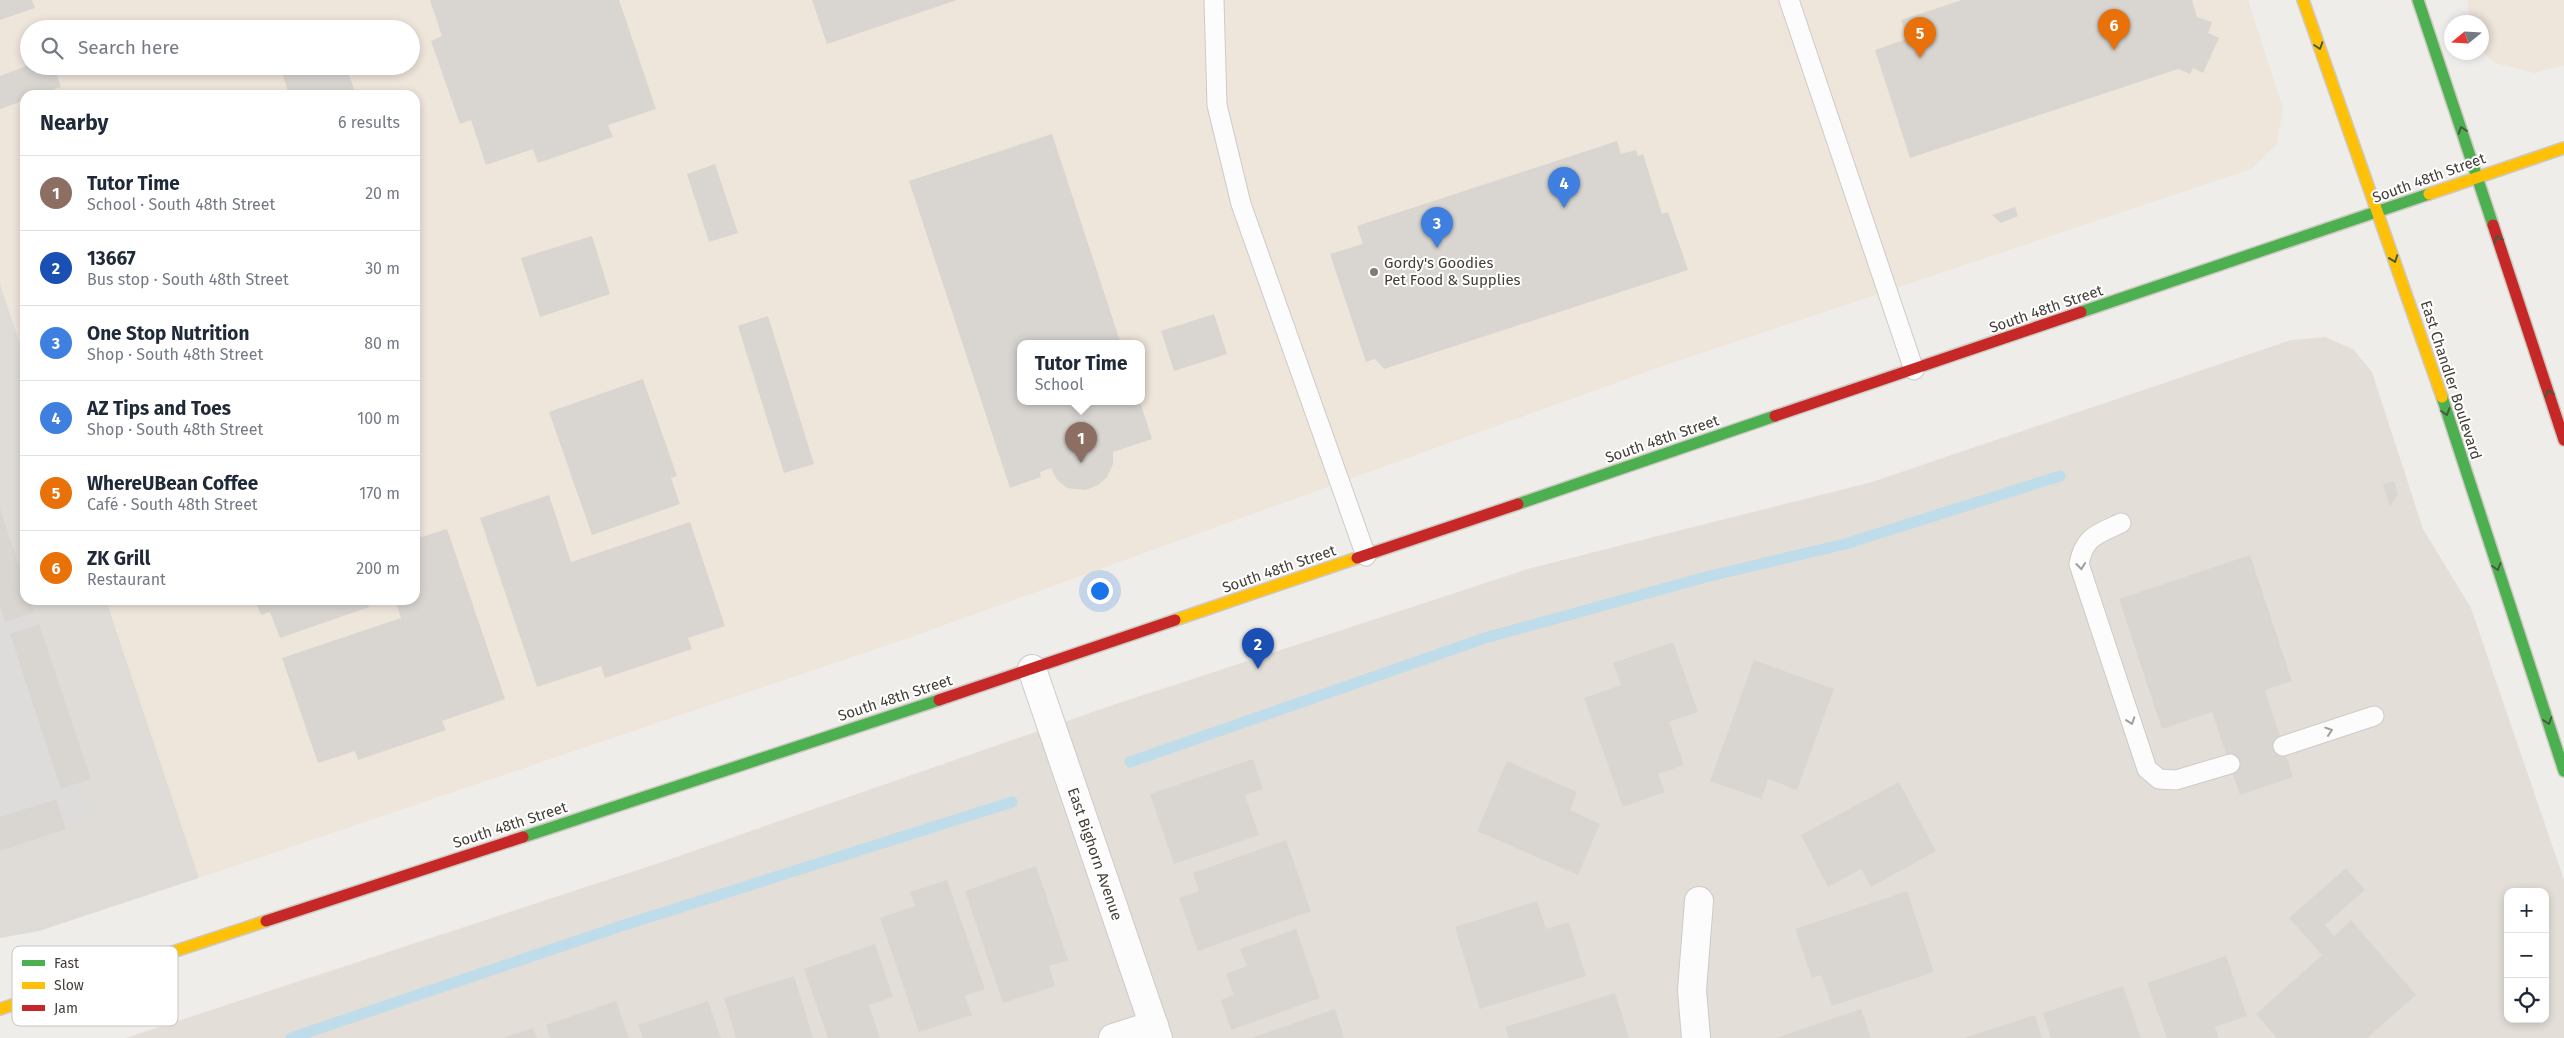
<!DOCTYPE html>
<html lang="en">
<head>
<meta charset="utf-8">
<style>
  body { margin:0; font-family:"Fira Sans",sans-serif; background:#f6f6f7; color:#1f2937 }
  .controls { position:absolute; right:15px; bottom:15px; display:grid; overflow:hidden; border-radius:10px; box-shadow:0 2px 8px #0003 }
  .controls button { width:45px; height:45px; display:grid; place-items:center; padding:0; border:0; border-bottom:1px solid #e0e1e3; background:#fff; color:#1f2937; font:25px sans-serif }
  .compass { position:absolute; left:2444px; top:15px; width:45px; height:45px; border-radius:50%; background:#fff; box-shadow:0 2px 8px #0003; rotate:252deg }
  .you { position:absolute; left:1099px; top:590px; width:18px; height:18px; margin:-12px; border:4px solid #fff; border-radius:50%; background:#1a73e8; box-shadow:0 0 0 8px #1a73e833 }
  .badge { display:grid; place-items:center; width:32px; height:32px; border-radius:50%; background:#111827; color:#fff; font-size:16px; font-weight:700 }
  .pin { position:absolute; translate:-50% -41px; filter:drop-shadow(0 1px 2px #0008) }
  .pin::after { content:''; position:absolute; top:26px; width:18px; height:15px; background:inherit; clip-path:polygon(0 0,100% 0,50% 100%) }
  .popup { position:absolute; left:1017px; top:340px; width:128px; height:65px; box-sizing:border-box; display:grid; place-content:center; border-radius:10px; background:#fff; filter:drop-shadow(0 1px 4px #0005); font-size:16px; white-space:nowrap; color:#747a83 }
  .popup b { font-size:19px; color:#1f2937 }
  .popup::after { content:''; position:absolute; left:50%; top:100%; margin-left:-10px; border:10px solid transparent; border-top-color:#fff }
  .list { margin:0; padding:0; list-style:none }
  h2 { display:flex; justify-content:space-between; align-items:center; height:65px; margin:0; padding:0 20px; font-size:21px }
  h2 small { font-size:16px; font-weight:400; color:#747a83 }
  .list li { display:grid; grid-template-columns:32px 1fr auto; gap:15px; align-items:center; box-sizing:border-box; height:75px; padding:0 20px; border-top:1px solid #e0e1e3 }
  .list b { display:block; font-size:19px; white-space:nowrap }
  .list p { margin:0; font-size:16px; white-space:nowrap; color:#747a83 }
  .list em { font-size:16px; font-style:normal; color:#747a83 }
  .icon { flex:none; width:28px; height:28px; fill:none; stroke:currentColor; stroke-width:2; stroke-linecap:round; stroke-linejoin:round }
  .map { position:relative; flex:none; width:2564px; height:1038px; overflow:hidden }
  .search { position:absolute; background:#fff; box-shadow:0 2px 8px #0003; left:20px; top:20px; width:400px; height:55px; display:flex; align-items:center; gap:12px; box-sizing:border-box; padding:0 18px; border-radius:28px; color:#747a83; font-size:19px }
  .panel { position:absolute; background:#fff; box-shadow:0 2px 8px #0003; left:20px; top:90px; width:400px; height:515px; border-radius:15px }
  .map>svg:first-child { display:block }
</style>
</head>
<body>
<div class="map">
<svg width="2564" height="1038" viewBox="0 0 2564 1038">
  <rect width="100%" height="100%" fill="#efedea"/>
  <path fill="#e3ded8" fill-rule="evenodd" d="M2325,337L2353,349L2372,372L2423,529L2471,608L2564,880V1038H126L656,864L1110,706L1531,568L1872,482L2291,340ZM2508,892H2545V1019H2508Z"/>
  <path fill="#eee5db" fill-rule="evenodd" d="M0,0H2248L2283,108L2277,144L2251,169L1660,367L917,635L199,878L106,600H415V95H25V359L0,284ZM29,29H411V66H29ZM1021,344H1141V402H1021Z
    M2467,0H2564V65L2535,73L2495,63L2482,51V22H2470Z"/>
  <path fill="#dfdcd8" d="M0,284L25,359V600H106L199,878L39,931L0,938Z"/>
  <path fill="#dedcda" d="M0,539L91,818L0,848Z"/>
  <g fill="none" stroke-linecap="round" stroke-linejoin="round">
    <path stroke="#bedce9" stroke-width="11" d="M1130,762L1485,638L1706,577L1845,544L2060,476
      M291,1038L621,926L1012,802"/>
  </g>
  <path fill="#d9d6d2" d="M0,0H32L35,8L0,20Z
    M430,0H619L656,109L608,125L613,137L538,163L533,149L486,165L471,120L460,124L431,41L442,36Z
    M812,0H957L827,44Z
    M1962,0H2192L2197,17L2212,22L2208,33L2219,38L2203,73L2193,68L2190,74L2178,69L1910,158L1875,50L1907,39L1901,20Z
    M29,65L54,66L61,87L38,95H25V100L0,109V76Z
    M280,66H346L356,95H289Z
    M1052,134L1121,344H1021V402H1140L1152,439L1113,452V464L1107,477L1098,485L1086,490L1067,488L1057,480L1051,468L1040,472L1041,477L1010,488L909,181Z
    M1617,141L1621,154L1636,150L1638,156L1643,154L1662,214L1668,212L1688,270L1384,369L1375,359L1366,362L1330,254L1363,244L1357,226Z
    M715,164L738,233L709,242L687,174Z
    M2015,207L2018,216L2001,223L1992,215Z
    M592,236L610,294L540,317L521,258Z
    M1214,314L1227,354L1174,371L1161,331Z
    M768,316L814,464L784,473L738,326Z
    M643,379L677,476L671,478L680,504L592,535L549,412Z
    M2394,481L2398,494L2390,507L2383,484Z
    M549,495L571,562L690,522L725,626L688,638L692,649L605,678L601,666L537,687L480,518Z
    M0,508L25,584V600H30L34,612L5,622L0,607Z
    M447,529L505,699L442,721L446,730L358,760L355,751L318,763L282,658L401,618L395,600H415V539Z
    M2250,555L2292,681L2265,690L2293,777L2240,795L2212,712L2162,729L2119,599Z
    M255,600H367L369,607L280,638L270,612L261,615Z
    M39,624L91,779L61,789L10,634Z
    M1673,642L1698,712L1669,722L1684,765L1658,774L1665,792L1623,807L1584,698L1621,685L1613,663Z
    M1754,660L1834,689L1797,790L1768,779L1761,799L1710,781Z
    M1253,759L1263,789L1245,795L1259,835L1174,864L1150,794Z
    M1507,761L1577,792L1570,810L1600,824L1578,875L1477,831Z
    M1899,782L1936,851L1871,887L1861,869L1828,887L1801,835Z
    M56,799L66,829L0,851V817Z
    M1286,840L1311,911L1198,951L1179,898L1199,891L1193,873Z
    M1036,866L1068,960L1049,966L1055,986L1003,1003L965,891Z
    M2346,868L2365,890L2325,925L2334,936L2351,920L2416,995L2367,1038H2277L2256,1014L2322,955L2289,918Z
    M947,880L985,989L965,996L972,1015L919,1032L880,918L915,906L910,892Z
    M1907,891L1934,972L1832,1006L1821,975L1812,978L1795,929Z
    M1537,901L1546,929L1569,922L1586,976L1480,1009L1455,927Z
    M1296,929L1320,998L1231,1030L1221,1000L1234,995L1226,974L1247,966L1240,949Z
    M875,944L893,997L869,1005L880,1038H828L804,969Z
    M2226,956L2247,1016L2215,1027L2219,1038H2167L2147,983Z
    M794,976L813,1038H736L724,998Z
    M2123,986L2141,1038H2051L2043,1013Z
    M1615,993L1629,1038H1509L1505,1027Z
    M616,1001L629,1038H550L546,1025Z
    M708,1001L721,1038H643L638,1025Z
    M1335,1009L1344,1038H1251Z
    M1861,1009L1871,1038H1776Z
    M2035,1015L2042,1038H1964Z
    M533,1028L537,1038H503Z"/>
  <g fill="none" stroke-linecap="round" stroke-linejoin="round">
    <defs>
      <path id="lane" d="M1214,0L1217,105L1241,204L1366,556
        M1789,0L1914,370
        M2121,523C2098,534 2084,536 2079,564L2147,769L2159,779L2176,780L2230,764
        M2283,746L2374,716"/>
      <path id="street" d="M1032,669L1158,1038
        M1113,1038L1154,1025
        M1696,1038L1692,990L1699,901"/>
      <path id="fast" d="M2418,0L2493,225
        M2081,312L2429,194
        M2442,397L2564,771
        M1518,504L1775,416
        M523,837L939,700"/>
      <path id="slow" d="M2303,0L2442,397
        M2429,194L2564,148
        M1175,620L1357,558
        M0,1009L266,921"/>
      <path id="jam" d="M2493,225L2564,440
        M1775,416L2081,312
        M1357,558L1518,504
        M939,700L1175,620
        M266,921L523,837"/>
    </defs>
    <use href="#lane" stroke="#cdcbc8" stroke-width="21"/>
    <use href="#street" stroke="#cdcbc8" stroke-width="30"/>
    <use href="#fast" stroke="#cec9c1" stroke-width="14"/>
    <use href="#slow" stroke="#cec9c1" stroke-width="14"/>
    <use href="#jam" stroke="#cec9c1" stroke-width="14"/>
    <use href="#lane" stroke="#fdfcfc" stroke-width="19"/>
    <use href="#street" stroke="#fdfcfc" stroke-width="28"/>
    <use href="#fast" stroke="#4caf50" stroke-width="11"/>
    <use href="#slow" stroke="#ffc107" stroke-width="11"/>
    <use href="#jam" stroke="#c62828" stroke-width="11"/>
  </g>
  <defs><path id="oneway-chevron" d="M-2-3.5L2.5 0L-2 3.5" fill="none" stroke-width="1.6" stroke-linecap="round" stroke-linejoin="round" transform="scale(1.25)"/></defs>
  <g stroke="#465a3d">
    <use href="#oneway-chevron" transform="translate(2319 46) rotate(72)"/>
    <use href="#oneway-chevron" transform="translate(2462 130) rotate(-108)"/>
    <use href="#oneway-chevron" transform="translate(2498 239) rotate(-109)"/>
    <use href="#oneway-chevron" transform="translate(2394 259) rotate(70)"/>
    <use href="#oneway-chevron" transform="translate(2549 393) rotate(-108)"/>
    <use href="#oneway-chevron" transform="translate(2446 412) rotate(72)"/>
    <use href="#oneway-chevron" transform="translate(2497 567) rotate(72)"/>
    <use href="#oneway-chevron" transform="translate(2548 721) rotate(72)"/>
  </g>
  <g stroke="#a09d9a">
    <use href="#oneway-chevron" transform="translate(2081 566) rotate(84)"/>
    <use href="#oneway-chevron" transform="translate(2131 721) rotate(71)"/>
    <use href="#oneway-chevron" transform="translate(2329 731) rotate(-18)"/>
  </g>
  <circle fill="#807b76" stroke="#fff" stroke-width="2" cx="1374" cy="272" r="5"/>
  <g text-anchor="middle" stroke-width="4" stroke-linejoin="round" paint-order="stroke">
    <g font-size="15" fill="#443e37" stroke="#fff">
      <text transform="translate(2429 178) rotate(-20)" y="5">South 48th Street</text>
      <text transform="translate(2046 309) rotate(-19)" y="5">South 48th Street</text>
      <text transform="translate(2451 380) rotate(72)" y="5">East Chandler Boulevard</text>
      <text transform="translate(1662 439) rotate(-19)" y="5">South 48th Street</text>
      <text transform="translate(1279 569) rotate(-19)" y="5">South 48th Street</text>
      <text transform="translate(895 698) rotate(-18)" y="5">South 48th Street</text>
      <text transform="translate(510 825) rotate(-18)" y="5">South 48th Street</text>
      <text transform="translate(1095 854) rotate(71)" y="5">East Bighorn Avenue</text>
    </g>
    <g font-size="15" fill="#443e37" stroke="#fff" text-anchor="start">
      <text x="1384" y="268">Gordy's Goodies<tspan x="1384" dy="17">Pet Food &amp; Supplies</tspan></text>
    </g>
  </g>
  <rect x="12" y="946" width="166" height="80" rx="8" fill="#fff" stroke="#c7c5c3" stroke-width="1"/>
  <rect x="22" y="960" width="23" height="6" fill="#4caf50"/>
  <rect x="22" y="982" width="23" height="7" fill="#ffc107"/>
  <rect x="22" y="1005" width="23" height="6" fill="#c62828"/>
  <g font-size="14" fill="#443e37">
    <text x="54" y="968">Fast</text>
    <text x="54" y="990">Slow</text>
    <text x="54" y="1013">Jam</text>
  </g>
</svg>
<div class="controls">
<button>+</button>
<button>−</button>
<button><svg class="icon" aria-label="locate" viewBox="0 0 24 24"><circle cx="12" cy="12" r="6"/><path d="M12 2v4M12 18v4M2 12h4M18 12h4"/></svg></button>
</div>
<svg class="compass" viewBox="-18 -18 36 36"><path d="M0-13l5 13h-10z" fill="#e53935"/><path d="M0 13l5-13h-10z" fill="#747a83"/></svg>
<div class="you"></div>
<div class="pin badge" style="left:1081px;top:463px;background:#8d6e63">1</div>
<div class="popup"><b>Tutor Time</b>School</div>
<div class="pin badge" style="left:1258px;top:669px;background:#1a4fb4">2</div>
<div class="pin badge" style="left:1437px;top:248px;background:#3f7fe0">3</div>
<div class="pin badge" style="left:1564px;top:208px;background:#3f7fe0">4</div>
<div class="pin badge" style="left:1920px;top:58px;background:#e8710a">5</div>
<div class="pin badge" style="left:2114px;top:50px;background:#e8710a">6</div>
<div class="search"><svg class="icon" aria-label="search" viewBox="0 0 24 24"><circle cx="10" cy="10" r="6"/><path d="M15 15l6 6"/></svg>Search here</div>
<section class="panel">
<h2>Nearby<small>6 results</small></h2>
<ul class="list">
<li><span class="badge" style="background:#8d6e63">1</span><div><b>Tutor Time</b><p>School · South 48th Street</p></div><em>20 m</em></li>
<li><span class="badge" style="background:#1a4fb4">2</span><div><b>13667</b><p>Bus stop · South 48th Street</p></div><em>30 m</em></li>
<li><span class="badge" style="background:#3f7fe0">3</span><div><b>One Stop Nutrition</b><p>Shop · South 48th Street</p></div><em>80 m</em></li>
<li><span class="badge" style="background:#3f7fe0">4</span><div><b>AZ Tips and Toes</b><p>Shop · South 48th Street</p></div><em>100 m</em></li>
<li><span class="badge" style="background:#e8710a">5</span><div><b>WhereUBean Coffee</b><p>Café · South 48th Street</p></div><em>170 m</em></li>
<li><span class="badge" style="background:#e8710a">6</span><div><b>ZK Grill</b><p>Restaurant</p></div><em>200 m</em></li>
</ul>
</section>
</div>
</body>
</html>
